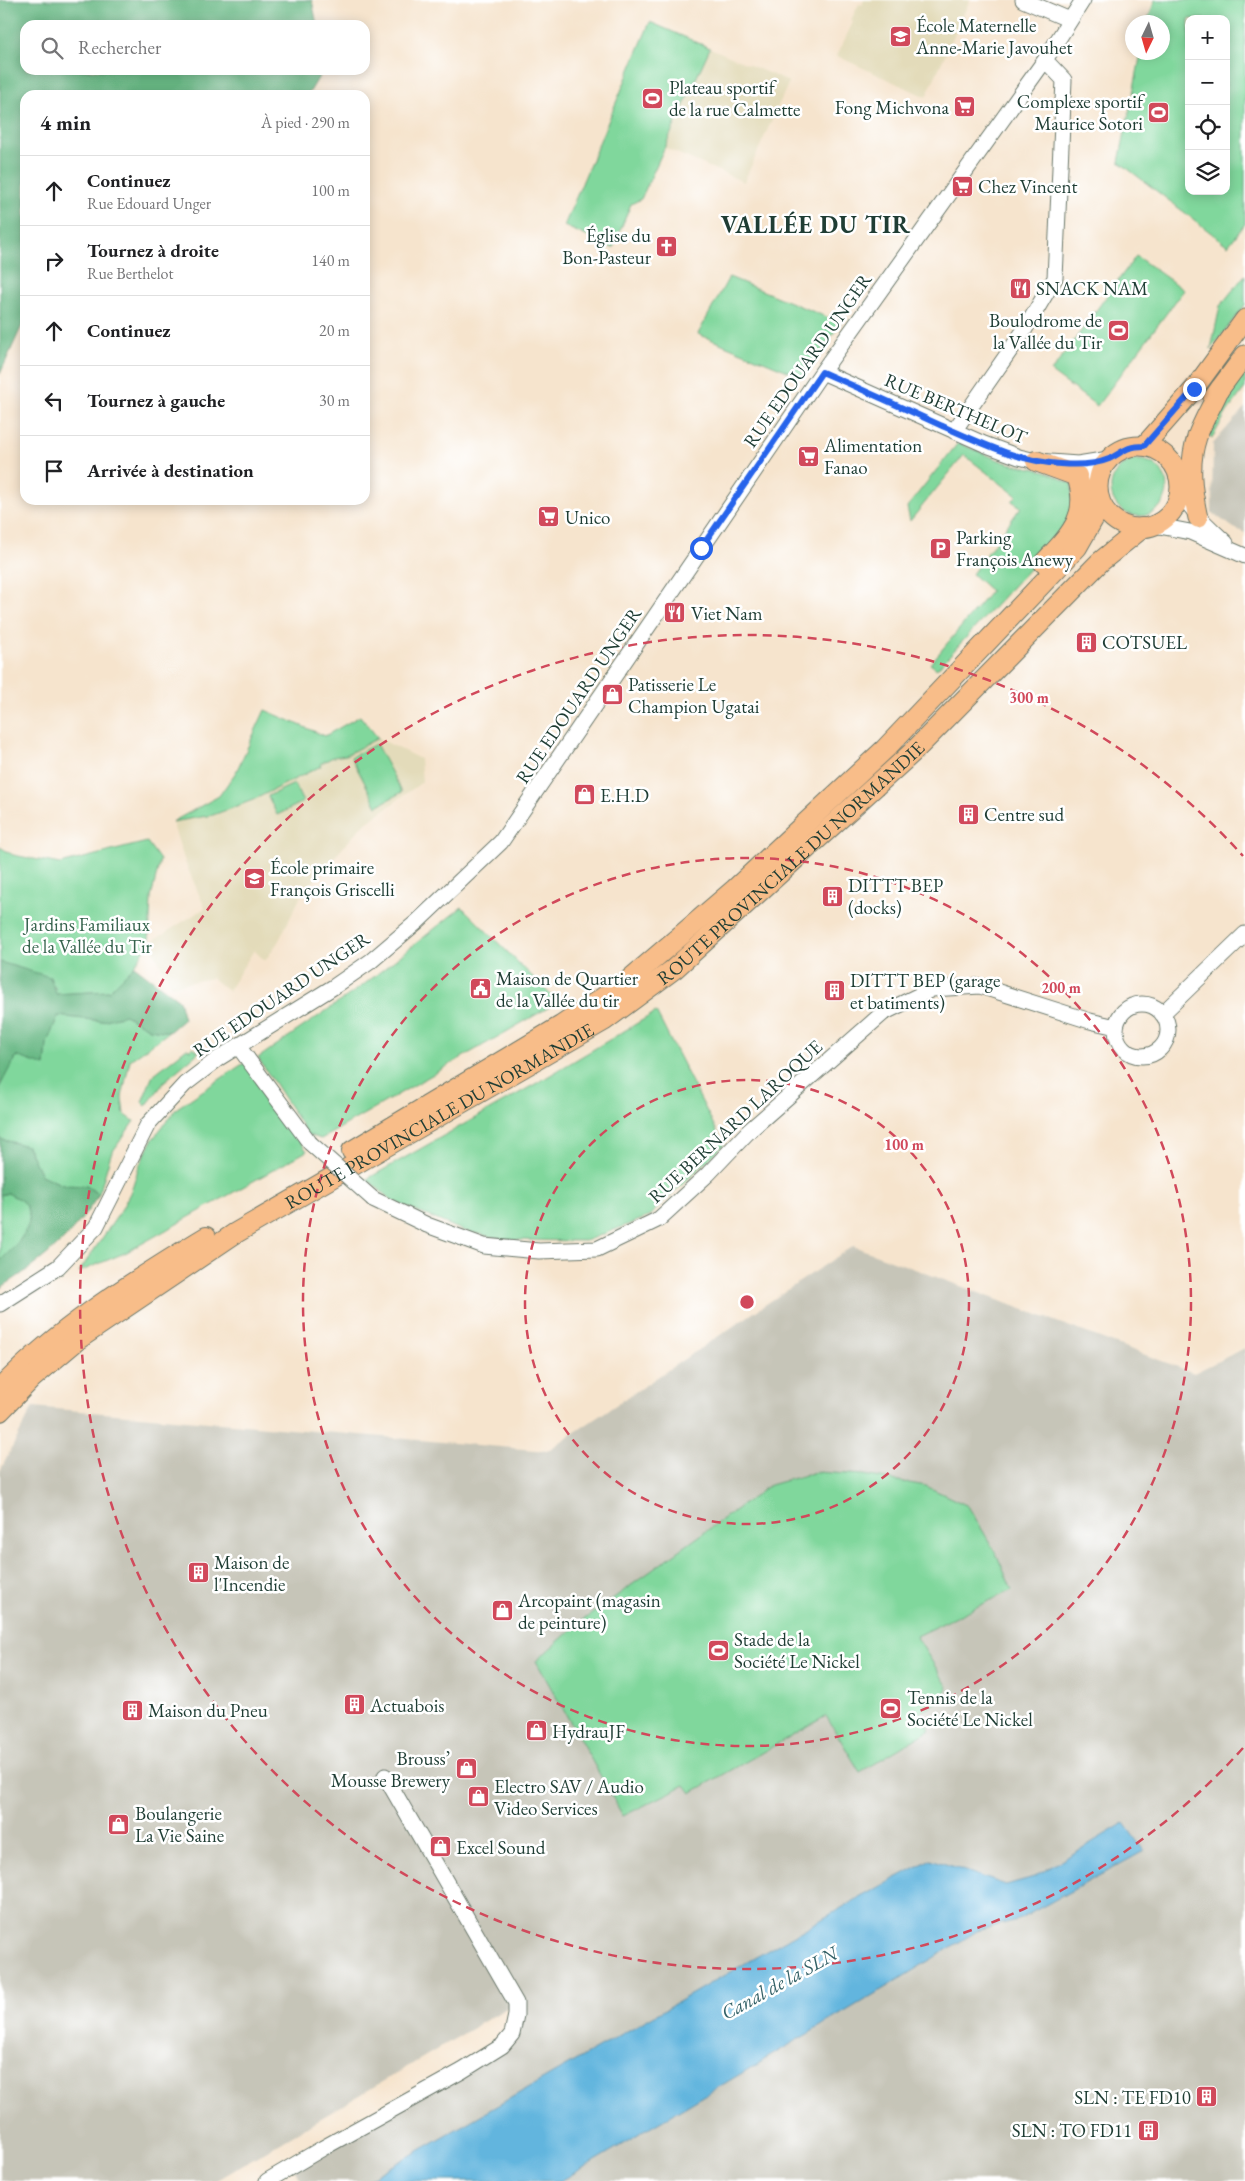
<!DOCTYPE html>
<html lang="fr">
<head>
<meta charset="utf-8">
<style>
  body { margin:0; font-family:"EB Garamond",serif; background:#f2f2f2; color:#202124 }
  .controls { position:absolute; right:15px; top:15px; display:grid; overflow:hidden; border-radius:10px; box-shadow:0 2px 12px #0003 }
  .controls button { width:45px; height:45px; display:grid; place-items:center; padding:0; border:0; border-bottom:1px solid #e0e0e0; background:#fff; color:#202124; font:25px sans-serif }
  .compass { position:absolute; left:1125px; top:15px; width:45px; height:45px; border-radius:50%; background:#fff; box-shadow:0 2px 12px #0003; rotate:185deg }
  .stop { position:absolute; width:15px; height:15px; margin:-11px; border:4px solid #2563eb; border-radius:50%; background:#fff }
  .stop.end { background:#2563eb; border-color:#fff; box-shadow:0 1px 5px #0008 }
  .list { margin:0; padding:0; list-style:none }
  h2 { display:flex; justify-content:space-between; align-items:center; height:65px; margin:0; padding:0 20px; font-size:21px }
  h2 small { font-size:16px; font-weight:400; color:#757577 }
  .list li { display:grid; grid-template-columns:32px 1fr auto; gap:15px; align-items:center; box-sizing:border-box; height:70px; padding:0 20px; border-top:1px solid #e0e0e0 }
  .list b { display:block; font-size:19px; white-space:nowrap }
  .list p { margin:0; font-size:16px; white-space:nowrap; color:#757577 }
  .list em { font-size:16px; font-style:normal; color:#757577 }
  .icon { flex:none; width:28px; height:28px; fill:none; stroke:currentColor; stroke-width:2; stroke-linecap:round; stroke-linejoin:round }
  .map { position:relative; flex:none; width:1245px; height:2181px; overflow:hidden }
  .search { position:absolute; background:#fff; box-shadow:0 2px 12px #0003; left:20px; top:20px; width:350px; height:55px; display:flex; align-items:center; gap:12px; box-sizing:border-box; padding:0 18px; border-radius:15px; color:#757577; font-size:19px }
  .panel { position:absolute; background:#fff; box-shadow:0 2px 12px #0003; left:20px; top:90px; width:350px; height:415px; border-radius:15px }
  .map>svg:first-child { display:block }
</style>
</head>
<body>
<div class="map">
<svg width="1245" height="2181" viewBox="0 0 1245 2181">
  <rect width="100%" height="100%" fill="#fff"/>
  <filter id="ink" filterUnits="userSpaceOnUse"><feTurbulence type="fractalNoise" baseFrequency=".02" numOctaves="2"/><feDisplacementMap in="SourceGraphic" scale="10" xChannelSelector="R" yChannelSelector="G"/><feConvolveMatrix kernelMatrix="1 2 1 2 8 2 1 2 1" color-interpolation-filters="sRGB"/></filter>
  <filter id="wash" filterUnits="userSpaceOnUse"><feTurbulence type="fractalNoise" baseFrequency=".0096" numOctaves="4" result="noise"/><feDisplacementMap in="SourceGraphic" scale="20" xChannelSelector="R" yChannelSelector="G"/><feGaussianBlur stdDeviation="1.12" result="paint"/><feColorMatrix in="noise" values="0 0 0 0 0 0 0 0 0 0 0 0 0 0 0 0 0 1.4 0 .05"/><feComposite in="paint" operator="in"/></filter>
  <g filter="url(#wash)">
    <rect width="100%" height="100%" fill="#f6e4cd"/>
    <path fill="#e3dbba" d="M864,0H970L926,97L837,56L853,22L851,20L859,4L862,5Z
      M710,48L789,82L744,182L665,148Z
      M378,738L420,759L422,782L362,826L302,894L278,942L265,961L254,950L228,991L212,978L172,986L149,943L205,908L185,862L172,822L213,815L253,800L321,766L320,764L333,757L346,755Z"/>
    <path fill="#c6c5b8" d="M1245,407V533L1234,528L1212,513L1213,444Z
      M853,1246L1194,1373L1245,1348V2181H302L292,2166L502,2046L515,2003L215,2181H0V1471L33,1407L547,1451Z"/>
    <path fill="#80d79c" stroke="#508a68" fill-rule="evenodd" d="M1155,0H1245V224L1228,246L1119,162L1141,53L1162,52V22H1147ZM1189,19H1226V191H1189Z
      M650,22L710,48L641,199L631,204L613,248L564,226Z
      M1136,256L1184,290L1097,406L1051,372Z
      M1245,275V305L1211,349L1220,306Z
      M729,277L841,323L802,377L698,334Z
      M1245,366V388L1227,412L1212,438L1204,431Z
      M958,443L1004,462L1045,471L1072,484L1071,516L1031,567L937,669L930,664L991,591L972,574L1021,507L1012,501L1017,496L964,455L910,521L907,507Z
      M1111 488a28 28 0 1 1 56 0a28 28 0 1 1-56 0Z
      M265,710L325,736L360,716L378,738L346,755L333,757L320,764L321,766L253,800L213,815L172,822L219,796L236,772Z
      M376,744L402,792L377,806L351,757Z
      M294,784L303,802L277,815L268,796Z
      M147,842L160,860L151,898L149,943L134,966L109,991L55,994V987L0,962V847L13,855L60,864Z
      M462,907L558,1002L321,1139L308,1135L258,1058L362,986Z
      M656,1012L724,1145L648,1217L585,1241L507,1240L464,1231L392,1201L367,1179L537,1083Z
      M125,1015L150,1029L169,1032L130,1060L122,1097L124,1114L134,1121L111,1154L99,1194L86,1186L63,1185L41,1175L27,1146L0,1139V1086L16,1055L45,1066L47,1043L58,1016L102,1021Z
      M193,1047L199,1052L166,1080L146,1106L142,1102L153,1075L187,1048L190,1050Z
      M244,1063L307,1151L127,1252L79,1272L120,1212L131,1191L139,1166L152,1140L177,1108Z
      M8,1193C12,1196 18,1198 22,1201C43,1222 14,1247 0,1261V1195Z
      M816,1472L864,1475L926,1486L968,1506L996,1553L1012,1590L916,1636L948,1687L941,1700L920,1712L930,1730L860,1772L826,1716L691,1793L685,1785L623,1816L536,1661L579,1623L770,1485Z"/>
    <path fill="#68b884" stroke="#447a5c" d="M0,0H312L317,25H25V70H323L308,95H25V319L0,374Z
      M0,962L50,977L56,994L109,991L134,966L179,1000L184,1019L169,1032L150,1029L125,1015L102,1021L58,1016L47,1043L45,1066L16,1056L0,1086Z
      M0,1139L27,1146L41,1175L63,1185L86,1186L99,1194C74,1235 41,1263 0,1288V1261C14,1247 43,1222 22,1201C18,1198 12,1196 8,1193L0,1195Z"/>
    <path fill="#62b5de" stroke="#407989" d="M1124,1823L1144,1851L1020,1919L977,1931L888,1986L561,2181H366L857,1899L931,1859L1006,1885L1034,1877Z"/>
  </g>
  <g filter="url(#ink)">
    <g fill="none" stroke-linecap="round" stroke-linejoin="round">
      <defs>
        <path id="tertiary" d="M1023,0L1070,20
          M822,372L984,444L1019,457L1036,461L1078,464L1109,459
          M954,431L1025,329L1055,278L1064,80L1045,60
          M1078,464L1092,482L1099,497
          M1180,489C1191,512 1208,526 1226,543
          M1154,525L1190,532L1245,556
          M1116 1030a26 26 0 1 1 52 0a26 26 0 1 1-52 0Z
          M1162,1014L1245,934
          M238,1046L310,1143
          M373,1199L427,1225L484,1246L539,1251L597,1249L659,1219L708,1174L749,1131L883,1013L932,989L980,986L1090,1021L1116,1027
          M0,1304L58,1267L96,1227L148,1124L185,1084L219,1058L335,986L371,961L418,921L501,842L822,372L1045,60L1083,0
          M267,2181L323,2148L462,2071L502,2046L512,2034L516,2015V2003L385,1776"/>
        <path id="primary" d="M1213,398L1245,355
          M1098 487a41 41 0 1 1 82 0a41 41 0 1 1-82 0Z
          M1144,446L1194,389L1245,319
          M1198,518C1192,491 1188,464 1197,437C1203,420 1213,404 1220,388"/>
        <g id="trunk">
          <path d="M1036,461L1077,476C1091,516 1070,535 1044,563"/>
          <path d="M352,1151L561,1026L629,980L735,889L885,749L1077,547L1101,505"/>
          <path d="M0,1389C60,1326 133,1282 206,1237"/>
          <path id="s1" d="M0,1411L32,1378L77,1340L234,1234L605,1020L674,969L914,751L1100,562L1142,528"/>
        </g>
      </defs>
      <use href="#tertiary" stroke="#6a776a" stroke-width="17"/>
      <use href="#primary" stroke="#6a776a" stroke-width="21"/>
      <use href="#trunk" stroke="#6a776a" stroke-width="22"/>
      <use href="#tertiary" stroke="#fff" stroke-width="15"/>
      <use href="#primary" stroke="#f8bd89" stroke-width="19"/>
      <use href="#trunk" stroke="#f8bd89" stroke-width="20"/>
      <defs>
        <path id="tertiary-bridge" d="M310,1143L373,1199"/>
      </defs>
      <use href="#tertiary-bridge" stroke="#6a776a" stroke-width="17" stroke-linecap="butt"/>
      <use href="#tertiary-bridge" stroke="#fff" stroke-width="15"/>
    </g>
  </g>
  <g fill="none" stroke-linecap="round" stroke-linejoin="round" filter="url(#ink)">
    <path stroke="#2563eb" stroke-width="6" d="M701,548L822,372C861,389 901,407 940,425C979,442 1017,461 1060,464C1074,465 1095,465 1109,459C1123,452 1126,446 1144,446L1194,389"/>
  </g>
  <g fill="none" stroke="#d1495b" stroke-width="2.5" stroke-dasharray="9 6">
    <circle cx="747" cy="1302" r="222"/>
    <circle cx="747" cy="1302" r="444"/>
    <path d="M1243 1748A667 667 0 1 1 1243 856"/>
  </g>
  <defs>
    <symbol id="school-square" viewBox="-11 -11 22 22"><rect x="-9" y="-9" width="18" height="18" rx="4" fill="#d1495b" stroke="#fff"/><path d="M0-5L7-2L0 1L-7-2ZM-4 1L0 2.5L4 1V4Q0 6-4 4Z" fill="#fff"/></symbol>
    <symbol id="stadium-square" viewBox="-11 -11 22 22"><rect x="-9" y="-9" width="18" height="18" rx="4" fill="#d1495b" stroke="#fff"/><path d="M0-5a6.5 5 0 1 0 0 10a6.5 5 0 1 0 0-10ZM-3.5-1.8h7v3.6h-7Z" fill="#fff"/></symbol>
    <symbol id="supermarket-square" viewBox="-11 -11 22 22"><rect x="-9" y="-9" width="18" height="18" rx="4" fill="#d1495b" stroke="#fff"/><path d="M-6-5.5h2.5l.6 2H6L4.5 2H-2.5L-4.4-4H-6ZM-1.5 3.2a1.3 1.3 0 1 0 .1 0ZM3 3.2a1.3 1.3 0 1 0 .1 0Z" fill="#fff"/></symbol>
    <symbol id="church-square" viewBox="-11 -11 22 22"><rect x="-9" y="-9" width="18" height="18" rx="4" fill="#d1495b" stroke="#fff"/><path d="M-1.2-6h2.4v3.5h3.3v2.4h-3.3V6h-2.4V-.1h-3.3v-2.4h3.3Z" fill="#fff"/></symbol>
    <symbol id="restaurant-square" viewBox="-11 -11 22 22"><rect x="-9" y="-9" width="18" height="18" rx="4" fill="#d1495b" stroke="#fff"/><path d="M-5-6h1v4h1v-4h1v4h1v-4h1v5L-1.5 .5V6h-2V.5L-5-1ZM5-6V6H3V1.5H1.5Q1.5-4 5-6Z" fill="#fff"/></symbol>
    <symbol id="parking-square" viewBox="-11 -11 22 22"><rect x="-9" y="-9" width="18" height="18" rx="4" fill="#d1495b" stroke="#fff"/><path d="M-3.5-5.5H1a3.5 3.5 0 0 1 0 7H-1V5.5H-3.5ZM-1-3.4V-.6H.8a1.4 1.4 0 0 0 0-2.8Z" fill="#fff"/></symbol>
    <symbol id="building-square" viewBox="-11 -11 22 22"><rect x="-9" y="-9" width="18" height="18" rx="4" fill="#d1495b" stroke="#fff"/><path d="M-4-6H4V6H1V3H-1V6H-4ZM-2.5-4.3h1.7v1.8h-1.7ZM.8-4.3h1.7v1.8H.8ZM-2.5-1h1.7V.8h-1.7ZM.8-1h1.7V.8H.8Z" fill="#fff"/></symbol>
    <symbol id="shop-square" viewBox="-11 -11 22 22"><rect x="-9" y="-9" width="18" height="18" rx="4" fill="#d1495b" stroke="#fff"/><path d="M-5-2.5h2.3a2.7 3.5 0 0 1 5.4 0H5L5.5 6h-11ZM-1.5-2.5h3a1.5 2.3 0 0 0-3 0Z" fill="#fff"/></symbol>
    <symbol id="civic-square" viewBox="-11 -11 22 22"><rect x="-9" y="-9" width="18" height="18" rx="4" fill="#d1495b" stroke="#fff"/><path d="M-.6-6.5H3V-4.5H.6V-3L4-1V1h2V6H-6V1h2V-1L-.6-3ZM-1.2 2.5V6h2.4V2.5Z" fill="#fff"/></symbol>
  </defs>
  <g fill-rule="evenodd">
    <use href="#school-square" x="888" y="24" width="25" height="25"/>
    <use href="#stadium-square" x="640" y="86" width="25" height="25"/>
    <use href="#supermarket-square" x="952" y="94" width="25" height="25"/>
    <use href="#stadium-square" x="1146" y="100" width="25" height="25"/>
    <use href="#supermarket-square" x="950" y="174" width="25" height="25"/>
    <use href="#church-square" x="654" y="234" width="25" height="25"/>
    <use href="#restaurant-square" x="1008" y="276" width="25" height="25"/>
    <use href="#stadium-square" x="1106" y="318" width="25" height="25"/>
    <use href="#supermarket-square" x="796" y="444" width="25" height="25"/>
    <use href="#supermarket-square" x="536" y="504" width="25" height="25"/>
    <use href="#parking-square" x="928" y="536" width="25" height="25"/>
    <use href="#restaurant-square" x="662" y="600" width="25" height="25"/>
    <use href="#building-square" x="1074" y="630" width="25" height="25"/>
    <use href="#shop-square" x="600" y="682" width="25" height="25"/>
    <use href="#shop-square" x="572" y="782" width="25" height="25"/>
    <use href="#building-square" x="956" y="802" width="25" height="25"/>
    <use href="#school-square" x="242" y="866" width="25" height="25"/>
    <use href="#building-square" x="820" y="884" width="25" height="25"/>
    <use href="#civic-square" x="468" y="976" width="25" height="25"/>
    <use href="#building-square" x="822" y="978" width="25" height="25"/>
    <use href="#building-square" x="186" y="1560" width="25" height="25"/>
    <use href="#shop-square" x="490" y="1598" width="25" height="25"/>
    <use href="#stadium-square" x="706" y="1638" width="25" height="25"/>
    <use href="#building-square" x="342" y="1692" width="25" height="25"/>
    <use href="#stadium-square" x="878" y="1696" width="25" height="25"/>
    <use href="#building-square" x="120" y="1698" width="25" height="25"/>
    <use href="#shop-square" x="524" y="1718" width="25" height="25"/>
    <use href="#shop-square" x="454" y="1756" width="25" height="25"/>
    <use href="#shop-square" x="466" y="1784" width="25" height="25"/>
    <use href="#shop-square" x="106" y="1812" width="25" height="25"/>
    <use href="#shop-square" x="428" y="1834" width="25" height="25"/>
    <use href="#building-square" x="1194" y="2084" width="25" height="25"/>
    <use href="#building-square" x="1136" y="2118" width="25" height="25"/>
  </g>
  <g text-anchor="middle" stroke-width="5" stroke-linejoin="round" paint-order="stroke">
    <g font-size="19" fill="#1f3d34" stroke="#fff" text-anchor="start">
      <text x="916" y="32">École Maternelle<tspan x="916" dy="22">Anne-Marie Javouhet</tspan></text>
      <text x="669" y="94">Plateau sportif<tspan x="669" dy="22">de la rue Calmette</tspan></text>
      <text x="1143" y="108" text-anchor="end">Complexe sportif<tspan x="1143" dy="22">Maurice Sotori</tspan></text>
      <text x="949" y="114" text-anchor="end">Fong Michvona</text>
      <text x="978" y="193">Chez Vincent</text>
      <text x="651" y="242" text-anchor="end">Église du<tspan x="651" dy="22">Bon-Pasteur</tspan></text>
      <text x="1036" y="295">SNACK NAM</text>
      <text x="1102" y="327" text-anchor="end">Boulodrome de<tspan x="1102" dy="22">la Vallée du Tir</tspan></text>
      <text x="824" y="452">Alimentation<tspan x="824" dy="22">Fanao</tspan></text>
      <text x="565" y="524">Unico</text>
      <text x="956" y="544">Parking<tspan x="956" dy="22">François Anewy</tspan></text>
      <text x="691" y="620">Viet Nam</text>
      <text x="1102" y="649">COTSUEL</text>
      <text x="628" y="691">Patisserie Le<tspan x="628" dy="22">Champion Ugatai</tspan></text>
      <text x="600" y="802">E.H.D</text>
      <text x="984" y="821">Centre sud</text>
      <text x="270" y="874">École primaire<tspan x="270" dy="22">François Griscelli</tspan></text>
      <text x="848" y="892">DITTT BEP<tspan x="848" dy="22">(docks)</tspan></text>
      <text x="496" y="985">Maison de Quartier<tspan x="496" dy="22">de la Vallée du tir</tspan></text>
      <text x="850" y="987">DITTT BEP (garage<tspan x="850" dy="22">et batiments)</tspan></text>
      <text x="214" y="1569">Maison de<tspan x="214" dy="22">l'Incendie</tspan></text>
      <text x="518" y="1607">Arcopaint (magasin<tspan x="518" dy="22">de peinture)</tspan></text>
      <text x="734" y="1646">Stade de la<tspan x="734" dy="22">Société Le Nickel</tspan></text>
      <text x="907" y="1704">Tennis de la<tspan x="907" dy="22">Société Le Nickel</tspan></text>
      <text x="370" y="1712">Actuabois</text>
      <text x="148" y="1717">Maison du Pneu</text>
      <text x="552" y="1738">HydrauJF</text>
      <text x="450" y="1765" text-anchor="end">Brouss’<tspan x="450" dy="22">Mousse Brewery</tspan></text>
      <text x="494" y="1793">Electro SAV / Audio<tspan x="494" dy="22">Video Services</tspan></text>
      <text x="135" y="1820">Boulangerie<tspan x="135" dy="22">La Vie Saine</tspan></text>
      <text x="456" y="1854">Excel Sound</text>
      <text x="1191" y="2104" text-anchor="end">SLN : TE FD10</text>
      <text x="1132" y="2137" text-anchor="end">SLN : TO FD11</text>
    </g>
    <g font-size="19" fill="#1f3d34" stroke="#fff">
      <text transform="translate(807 360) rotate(-55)" y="7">RUE EDOUARD UNGER</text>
      <text transform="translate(956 408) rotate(23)" y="7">RUE BERTHELOT</text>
      <text transform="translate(578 695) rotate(-56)" y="7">RUE EDOUARD UNGER</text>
      <text dy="7" stroke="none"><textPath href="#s1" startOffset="966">ROUTE PROVINCIALE DU NORMANDIE</textPath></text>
      <text transform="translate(281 994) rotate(-34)" y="7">RUE EDOUARD UNGER</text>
      <text dy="7" stroke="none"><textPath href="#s1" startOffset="531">ROUTE PROVINCIALE DU NORMANDIE</textPath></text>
      <text transform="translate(735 1121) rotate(-43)" y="7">RUE BERNARD LAROQUE</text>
    </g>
    <g font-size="19" fill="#37644e" stroke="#fff">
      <text x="87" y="931">Jardins Familiaux<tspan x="87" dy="22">de la Vallée du Tir</tspan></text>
    </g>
    <g font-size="20" font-style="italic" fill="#336167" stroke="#fff">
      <text transform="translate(779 1983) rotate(-29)" y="7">Canal de la SLN</text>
    </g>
    <g font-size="24" font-weight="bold" letter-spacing="1" fill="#1f3d34" stroke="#fff">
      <text x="816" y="233">VALLÉE DU TIR</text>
    </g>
  </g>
  <circle cx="747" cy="1302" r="8" fill="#d1495b" stroke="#fff" stroke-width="2.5"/>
  <g font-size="15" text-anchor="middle" font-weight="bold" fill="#d1495b" stroke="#fff" stroke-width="5" stroke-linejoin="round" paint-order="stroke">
    <text x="1029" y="703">300 m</text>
    <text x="1061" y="993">200 m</text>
    <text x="904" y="1150">100 m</text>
  </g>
</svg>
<div class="controls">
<button>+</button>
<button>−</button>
<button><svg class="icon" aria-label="locate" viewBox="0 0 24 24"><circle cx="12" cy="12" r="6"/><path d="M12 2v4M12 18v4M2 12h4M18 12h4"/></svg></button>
<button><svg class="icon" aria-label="layers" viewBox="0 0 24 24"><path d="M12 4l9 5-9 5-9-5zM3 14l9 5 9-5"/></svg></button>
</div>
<svg class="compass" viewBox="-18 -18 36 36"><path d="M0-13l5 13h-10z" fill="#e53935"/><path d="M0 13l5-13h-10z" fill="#757577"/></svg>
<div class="stop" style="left:701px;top:548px"></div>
<div class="stop end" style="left:1194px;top:389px"></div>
<div class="search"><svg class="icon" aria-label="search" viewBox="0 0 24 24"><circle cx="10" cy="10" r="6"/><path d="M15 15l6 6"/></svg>Rechercher</div>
<section class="panel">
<h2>4 min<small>À pied · 290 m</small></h2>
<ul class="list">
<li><svg class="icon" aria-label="ahead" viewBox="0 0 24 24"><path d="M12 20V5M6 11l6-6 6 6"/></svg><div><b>Continuez</b><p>Rue Edouard Unger</p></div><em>100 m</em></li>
<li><svg class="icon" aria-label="right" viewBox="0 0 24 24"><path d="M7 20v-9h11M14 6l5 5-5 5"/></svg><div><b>Tournez à droite</b><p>Rue Berthelot</p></div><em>140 m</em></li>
<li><svg class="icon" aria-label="ahead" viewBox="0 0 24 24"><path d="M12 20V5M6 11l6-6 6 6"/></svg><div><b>Continuez</b></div><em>20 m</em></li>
<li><svg class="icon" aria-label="left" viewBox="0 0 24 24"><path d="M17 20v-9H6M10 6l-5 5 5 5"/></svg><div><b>Tournez à gauche</b></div><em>30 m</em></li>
<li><svg class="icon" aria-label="arrive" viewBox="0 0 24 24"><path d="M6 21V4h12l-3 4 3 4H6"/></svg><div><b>Arrivée à destination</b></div></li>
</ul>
</section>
</div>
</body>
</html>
